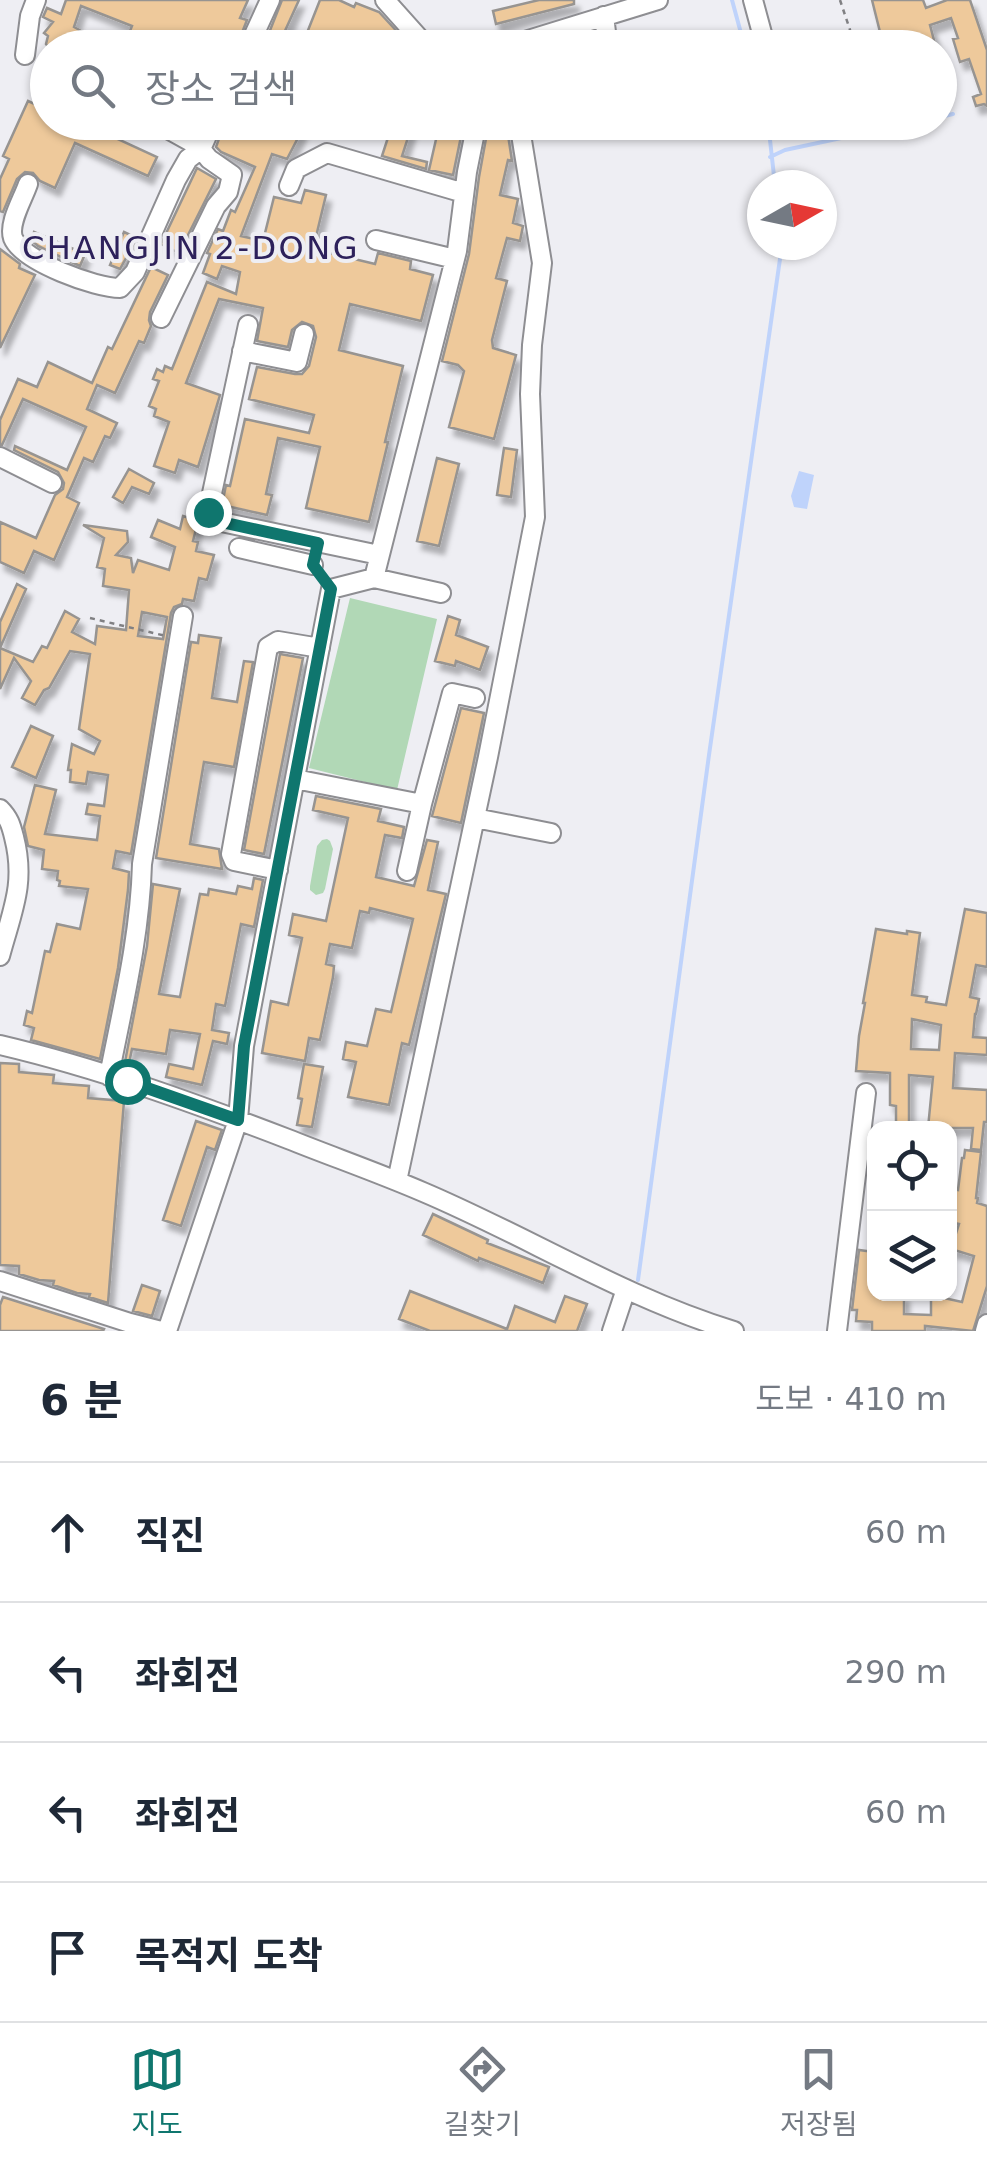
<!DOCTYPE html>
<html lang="ko">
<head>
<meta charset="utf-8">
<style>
  body { margin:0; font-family:"DejaVu Sans","Noto Sans KR",sans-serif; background:#f2f2f3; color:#1f2937 }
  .controls { position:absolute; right:30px; bottom:30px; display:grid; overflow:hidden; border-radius:20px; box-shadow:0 2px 8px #0004 }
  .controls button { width:90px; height:90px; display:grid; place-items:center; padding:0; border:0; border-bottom:2px solid #e0e1e3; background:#fff; color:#1f2937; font:50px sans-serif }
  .compass { position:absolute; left:747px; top:170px; width:90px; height:90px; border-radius:50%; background:#fff; box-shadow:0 2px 8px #0004; rotate:81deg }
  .stop { position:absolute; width:30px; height:30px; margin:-22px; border:8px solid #0f766e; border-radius:50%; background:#fff }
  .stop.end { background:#0f766e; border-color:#fff; box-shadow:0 2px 10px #0008 }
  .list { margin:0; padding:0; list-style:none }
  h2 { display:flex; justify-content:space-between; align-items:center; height:130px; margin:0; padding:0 40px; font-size:42px }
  h2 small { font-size:32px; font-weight:400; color:#747a83 }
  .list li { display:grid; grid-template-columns:65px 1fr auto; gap:30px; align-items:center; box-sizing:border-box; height:140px; padding:0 40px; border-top:2px solid #e0e1e3 }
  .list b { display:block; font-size:38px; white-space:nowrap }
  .list em { font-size:32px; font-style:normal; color:#747a83 }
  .icon { flex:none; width:55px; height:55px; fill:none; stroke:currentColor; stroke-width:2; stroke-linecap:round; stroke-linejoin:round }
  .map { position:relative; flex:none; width:987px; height:1331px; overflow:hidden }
  .search { position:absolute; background:#fff; box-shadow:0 2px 8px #0004; left:30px; right:30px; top:30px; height:110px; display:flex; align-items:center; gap:25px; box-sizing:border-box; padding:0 35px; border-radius:55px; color:#747a83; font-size:38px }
  .sheet { height:690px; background:#fff }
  nav { display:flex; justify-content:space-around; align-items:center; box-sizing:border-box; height:140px; border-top:2px solid #e0e1e3; background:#fff; font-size:28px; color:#747a83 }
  nav a { display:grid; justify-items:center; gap:5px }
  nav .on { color:#0f766e }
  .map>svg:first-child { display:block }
</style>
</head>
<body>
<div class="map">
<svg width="987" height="1331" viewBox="0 0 987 1331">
  <defs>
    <filter id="shadow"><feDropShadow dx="5" dy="8" stdDeviation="2.5" flood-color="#0004"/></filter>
  </defs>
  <rect width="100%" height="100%" fill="#eeeef3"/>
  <path fill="#b1d8b6" d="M350,598L437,619L397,790L309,768Z
    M327,839L330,841L333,849L325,889L323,893L316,895L310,890V886L317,846L322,840Z"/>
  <path fill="#bfd3fb" d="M799,471L814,475L807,509L794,507L791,496Z"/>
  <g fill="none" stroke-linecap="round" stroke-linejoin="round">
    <path stroke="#bfd3fb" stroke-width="4" d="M732,0L745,48
      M940,117L953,114
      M768,122L775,185
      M770,157L785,150L916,122
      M638,1280L709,755L782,245"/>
  </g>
  <path fill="#eec99b" stroke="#979491" stroke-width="2.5" fill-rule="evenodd" filter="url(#shadow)" d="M66,0H248L240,18L247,20L236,48H160L145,41L143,48H123L132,26L81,6L74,27L112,48H49L46,44L48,36L44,33L53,22L43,17L47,8L61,14Z
    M282,0H299L279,44L267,38Z
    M320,0H339L354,7L356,3L379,12L402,37L398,47L301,48Z
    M539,0H574V4L496,24L493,11Z
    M872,0H923L926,8L947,0H970L987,50V106L984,104L976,106L973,97L981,94L969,59L960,62L953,39L958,38L951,18L930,25L936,48H884Z
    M28,101L48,110V122H81L157,157L148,176L75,143L55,188L40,181L33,173L25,172L17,179L3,212L0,211V179L9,159L3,156Z
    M225,122H286L302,130L287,159L272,154L241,236L263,241L274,197L301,203L305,190L326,195L313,249L375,264L378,253L411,261L410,269L433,275L421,321L350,304L339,350L403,366L385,442H388L369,522L306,508L320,447L278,438L266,494L272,495L267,515L222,505L226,485L230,486L245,419L309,433L314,415L249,399L257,367L295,374H302L309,366L316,337L313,326L302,322L292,330L288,347L257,341L263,308L219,299L186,383L220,395L198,467L179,460L175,473L154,466L169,422L154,416L156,409L149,406L159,381L153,379L157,369L163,372L165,366L172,369L207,282L236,294L240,272L222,266L217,279L203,273L210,254L207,253L218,229L223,231L231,210L235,212L255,167L221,152L216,147Z
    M393,122H413L402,156L427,162L426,169L382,156Z
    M440,122H464L453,175L429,170Z
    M489,122H506L512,161L508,160L500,195L518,199L513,223L523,226L520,241L507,238L496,278L507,281L492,340L493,348L516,355L494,439L449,427L464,371L458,365L442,361L469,254L479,177Z
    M197,168L216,179L179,253L161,244Z
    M34,232L85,254L80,266L38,246L31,240Z
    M124,232L137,238L120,269L110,265Z
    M0,249L20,264L19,268L35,275L0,348Z
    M151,267L168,275L150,312L149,320L151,326L144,343L139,341L115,393L97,385L87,409L117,423L110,438L105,436L93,462L84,458L67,497L79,503L54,560L34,551L24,573L0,562V522L36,538L55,495L63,489L64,483L58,472L14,450L15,446L67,470L86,427L23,399L2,445H0V420L18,379L37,387L48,362L92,383L108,347L112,349Z
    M504,448L517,450L511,497L497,495Z
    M437,458L459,464L439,546L417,541Z
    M129,469L154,483L149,494L132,487L123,503L113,497Z
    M183,516L198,521L193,541L198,542L196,551L214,555L207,580L199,578L194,601L183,599L182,604L174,607L171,613L131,854L116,851L113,868L129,872L128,890L118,968L100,1059L31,1040L34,1028L24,1025L27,1011L32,1013L45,951L50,952L57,924L80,929L88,889L59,886L60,881L57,880L58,871L42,869L44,850L28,846L24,827L35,785L56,790L45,834L97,840L100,816L86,814L88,804L104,806L108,775L88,772L86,784L70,782L71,770H68L72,744L94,754L100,741L79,729L90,654L70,651L49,688L44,690L35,705L22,698L31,681L14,658L0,689V622L17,584L26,589L0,648L33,662L42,646L47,648L65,611L79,619L72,632L95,644L97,626L126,630L129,590L103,586L105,569L97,567L104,538L83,525L127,531L128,542L116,555L131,558L133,573L138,560L169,570L175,547L151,537L158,520L180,529ZM142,612L167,617L163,639L138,636Z
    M448,616L460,620L456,635L488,647L480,670L456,661L455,666L435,661Z
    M199,635L221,638L212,698L237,702L244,661L253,662L234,767L204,762L190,844L219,849L222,869L156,858L191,642L198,643Z
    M280,654L303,658L264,854L244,850Z
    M461,708L484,713L461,823L432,816Z
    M31,726L53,736L36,778L12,767Z
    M316,796L381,809L378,821L404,827L402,838L385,835L376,877L414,886L427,840L438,842L428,890L446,894L409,1045L402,1043L389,1105L348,1097L356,1062L343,1059L346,1042L367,1046L376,1009L391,1012L413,919L370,908L369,913L360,911L352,948L330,944L326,964L334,966L333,977L320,1040L309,1038L305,1061L262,1053L271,1001L288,1005L302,938L289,935L293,914L326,921L348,818L313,810Z
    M254,878L263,880L254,927L241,924L225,1006L216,1004L212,1030L229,1033L227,1044L213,1041L202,1085L166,1077L169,1064L193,1069L200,1034L170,1030L166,1054L132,1049L128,1068L124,1067L147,946L153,884L180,889L159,994L180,997L200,894L208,895L209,889L236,894L238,886L252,889Z
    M965,909L987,913V967L976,965L970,997L979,999L976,1014H975L973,1037L987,1038V1055L955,1053L953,1088L987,1090V1122H984L981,1150L971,1149L973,1128H928L933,1077L909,1075V1128H896V1106L890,1105V1073L856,1071L859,1036L865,1003H863L876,929L907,934V931L920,933L912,995L927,997L926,1002L946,1005ZM912,1019L941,1025L939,1050L911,1049Z
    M0,1063L19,1064V1072L54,1075L53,1083L89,1086L88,1098L124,1101L108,1303L89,1297L90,1294L77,1293L53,1285L54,1281L39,1280L19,1274V1266L0,1265Z
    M304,1064L323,1067L312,1127L297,1125L302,1099L298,1098Z
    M196,1121L222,1130L215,1150L207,1147L181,1226L163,1220Z
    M965,1150L981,1152L976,1198H978L977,1203L987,1206V1286L973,1331L925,1326V1331H872V1322L856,1321L857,1310H852L859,1250L874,1252V1294H904V1314L931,1315V1294H944V1298L962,1302L974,1256L951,1249L959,1224L950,1222V1205L952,1189L958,1190L962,1158H964Z
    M433,1214L488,1240L487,1243L549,1267L543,1283L479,1258L478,1261L423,1235Z
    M142,1285L160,1291L152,1316L133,1311Z
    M410,1291L507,1329L515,1306L555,1322L565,1296L587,1304L577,1331H430L399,1319Z
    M3,1297L104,1329L103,1331H0V1305Z"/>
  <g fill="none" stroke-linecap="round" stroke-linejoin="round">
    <defs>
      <path id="minor" d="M385,0L428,48
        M753,0L766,48
        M604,16L608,48
        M248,48L270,0
        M502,48L658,0
        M25,55L30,16L36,0
        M155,122L191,142L201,149L209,159L232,175L228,192L216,206L161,318
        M28,184C23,199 8,223 13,238C23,262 96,288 120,288L135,272L176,180L188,159L201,149L213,122
        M289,186L296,169L327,153L464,193
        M376,240L455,259
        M248,325L208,512L212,520L379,555
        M242,351L297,362L304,334
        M0,457L52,483
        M239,548L313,565
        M374,578L441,593
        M295,779L422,804
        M0,809C9,818 11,825 14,837C26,884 12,911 0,956
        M475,818L551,833
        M278,870L234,861L231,854L268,647L278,641L320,648
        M407,871L422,804L452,693L475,698
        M0,1045C98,1068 194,1103 288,1139C333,1157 379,1173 423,1192C527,1236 625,1298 734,1331
        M109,1076C123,1005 140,936 142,864L183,616
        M397,1181L488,757L535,517L530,394L532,345L542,263L519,122
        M0,1281L130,1323L161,1331
        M167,1331L238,1120L244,1046L331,589L374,578L457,251L467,172L477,122
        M612,1331L626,1289
        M837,1331L866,1093
        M985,1331L987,1324"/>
    </defs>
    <use href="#minor" stroke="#8e8e92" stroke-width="22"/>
    <path stroke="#808083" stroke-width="2.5" stroke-dasharray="5 5" stroke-linecap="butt" d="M840,0L856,48
      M90,618L166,636"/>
    <use href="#minor" stroke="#fff" stroke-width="18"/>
  </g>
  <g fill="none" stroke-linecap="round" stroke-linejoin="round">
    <path stroke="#0f766e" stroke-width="12" d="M127,1081L238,1120L244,1046L331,589L313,565L318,543L212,520L208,512"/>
  </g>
  <g text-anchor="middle" stroke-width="8" stroke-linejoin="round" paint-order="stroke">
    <g font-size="32" letter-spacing="2.5" fill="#2d215b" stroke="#eeeef3">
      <text x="191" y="259">CHANGJIN 2-DONG</text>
    </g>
  </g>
</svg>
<div class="controls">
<button><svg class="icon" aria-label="locate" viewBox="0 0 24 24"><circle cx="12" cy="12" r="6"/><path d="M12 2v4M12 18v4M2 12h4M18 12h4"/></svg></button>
<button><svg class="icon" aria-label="layers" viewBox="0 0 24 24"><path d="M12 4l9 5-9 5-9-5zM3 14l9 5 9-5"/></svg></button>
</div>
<svg class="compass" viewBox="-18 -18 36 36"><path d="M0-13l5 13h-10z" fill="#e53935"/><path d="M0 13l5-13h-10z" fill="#747a83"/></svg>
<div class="stop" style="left:127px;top:1081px"></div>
<div class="stop end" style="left:208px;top:512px"></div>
<div class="search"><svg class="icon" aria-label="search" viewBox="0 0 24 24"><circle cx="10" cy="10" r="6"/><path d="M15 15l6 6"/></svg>장소 검색</div>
</div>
<section class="sheet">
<h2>6 분<small>도보 · 410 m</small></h2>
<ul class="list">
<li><svg class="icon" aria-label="ahead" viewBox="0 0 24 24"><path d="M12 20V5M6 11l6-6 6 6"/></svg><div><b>직진</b></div><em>60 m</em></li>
<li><svg class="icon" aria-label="left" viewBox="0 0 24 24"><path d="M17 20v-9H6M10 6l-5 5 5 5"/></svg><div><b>좌회전</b></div><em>290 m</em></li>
<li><svg class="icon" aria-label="left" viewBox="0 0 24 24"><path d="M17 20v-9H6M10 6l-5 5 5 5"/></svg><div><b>좌회전</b></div><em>60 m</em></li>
<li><svg class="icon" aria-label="arrive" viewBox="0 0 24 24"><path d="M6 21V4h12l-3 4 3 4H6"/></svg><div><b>목적지 도착</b></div></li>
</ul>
</section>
<nav>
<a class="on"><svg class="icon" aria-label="map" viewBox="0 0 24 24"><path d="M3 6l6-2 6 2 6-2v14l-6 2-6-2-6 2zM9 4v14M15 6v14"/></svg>지도</a>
<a><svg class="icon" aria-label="directions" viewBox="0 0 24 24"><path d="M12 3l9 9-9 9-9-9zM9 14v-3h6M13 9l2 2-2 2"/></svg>길찾기</a>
<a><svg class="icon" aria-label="saved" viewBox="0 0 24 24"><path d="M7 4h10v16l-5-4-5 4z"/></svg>저장됨</a>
</nav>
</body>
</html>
